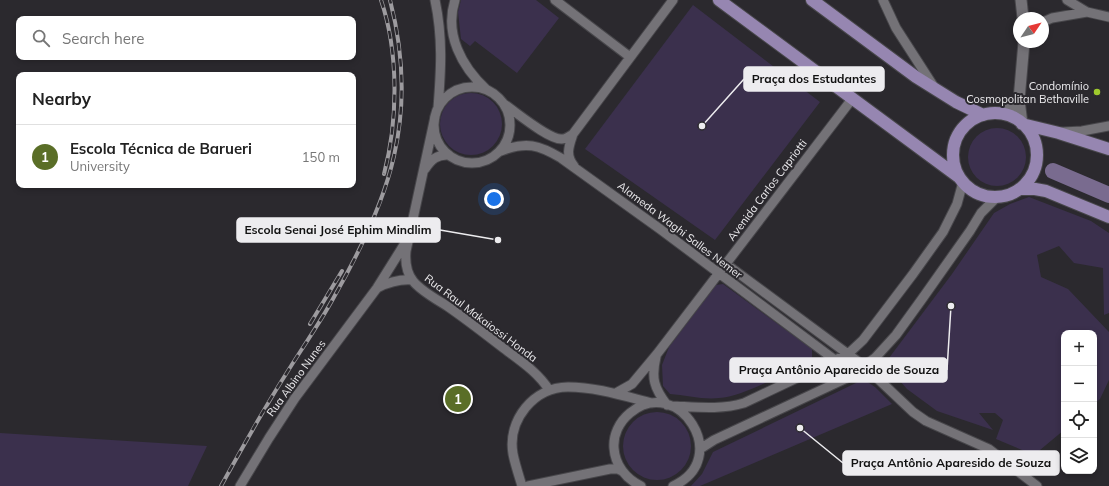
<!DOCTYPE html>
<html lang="en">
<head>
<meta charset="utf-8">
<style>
  body { margin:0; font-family:Mulish,sans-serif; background:#f6f6f6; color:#222 }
  .controls { position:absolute; right:12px; bottom:12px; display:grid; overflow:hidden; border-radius:8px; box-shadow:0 2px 6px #0003 }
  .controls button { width:36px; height:36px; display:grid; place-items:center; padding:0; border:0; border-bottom:1px solid #e0e0e0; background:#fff; color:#222; font:20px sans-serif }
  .compass { position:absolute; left:1013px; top:12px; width:36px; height:36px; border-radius:50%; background:#fff; box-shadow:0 2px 6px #0003; rotate:55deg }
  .you { position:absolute; left:494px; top:199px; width:14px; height:14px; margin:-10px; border:3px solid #fff; border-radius:50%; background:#1a73e8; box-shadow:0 0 0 6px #1a73e833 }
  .badge { display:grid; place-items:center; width:26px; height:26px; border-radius:50%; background:#5a6e27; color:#fff; font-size:13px; font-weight:700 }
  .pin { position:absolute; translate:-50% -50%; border:2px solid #fff; box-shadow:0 1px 4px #0006 }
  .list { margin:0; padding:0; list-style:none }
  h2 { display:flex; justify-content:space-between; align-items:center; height:52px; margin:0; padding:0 16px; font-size:17px }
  h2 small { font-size:13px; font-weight:400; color:#767676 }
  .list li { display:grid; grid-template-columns:26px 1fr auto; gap:12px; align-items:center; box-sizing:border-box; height:64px; padding:0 16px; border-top:1px solid #e0e0e0 }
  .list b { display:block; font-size:15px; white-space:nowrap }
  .list p { margin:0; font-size:13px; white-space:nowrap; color:#767676 }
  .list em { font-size:13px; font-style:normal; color:#767676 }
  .icon { flex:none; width:22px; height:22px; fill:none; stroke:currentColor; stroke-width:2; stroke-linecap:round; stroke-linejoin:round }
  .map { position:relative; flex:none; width:1109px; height:486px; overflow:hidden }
  .search { position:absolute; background:#fff; box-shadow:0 2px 6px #0003; left:16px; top:16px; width:340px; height:44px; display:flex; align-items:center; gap:10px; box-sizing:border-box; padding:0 14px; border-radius:8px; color:#767676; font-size:15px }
  .panel { position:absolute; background:#fff; box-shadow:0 2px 6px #0003; left:16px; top:72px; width:340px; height:116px; border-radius:8px }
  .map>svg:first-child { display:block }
</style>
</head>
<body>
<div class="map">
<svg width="1109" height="486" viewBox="0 0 1109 486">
  <rect width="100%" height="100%" fill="#2b292e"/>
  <path fill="#3b304d" d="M461,0H536L559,18L517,73L475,41L470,46L461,39L458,12Z
    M693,5L820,102L715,240L585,149Z
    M440 124a31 31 0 1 1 62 0a31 31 0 1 1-62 0Z
    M968 157a29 29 0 1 1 58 0a29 29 0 1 1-58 0Z
    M1029,197L1091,221L1109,233V313L1104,315L1103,268L1074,263L1059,246L1037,255L1041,277L1068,289L1109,332V380L1100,399L1094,404V333H1064V430L1034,455L996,439L1003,420L995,413H979L993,430L937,411L907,389L886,365V362L952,274L994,213L1010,204Z
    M723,284L812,349V359C786,372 746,396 719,398C704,400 685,395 670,394L663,386L662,365L669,347L716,285Z
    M866,381L875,387L892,404L700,486H691L702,474L713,452L858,382Z
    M623 446a34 34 0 1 1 68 0a34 34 0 1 1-68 0Z
    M0,433L207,446L188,486H0Z"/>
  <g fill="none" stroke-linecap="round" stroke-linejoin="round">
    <path stroke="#796b8f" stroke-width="16" d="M1053,171L1109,195"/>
    <defs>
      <path id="minor" d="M435,0C443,38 441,70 438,108
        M455,0C444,34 462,67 486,89
        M555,0L630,57
        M883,0L896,28L934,87
        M1067,0L1087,12L1109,17
        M1043,22L1052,18L1087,12
        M434 125a38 38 0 1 1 76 0a38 38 0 1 1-76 0Z
        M504,104C516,112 549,140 562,139C566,139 570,136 573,134
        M435,117L406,251C405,262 406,272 413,281C421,291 436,299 447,306C466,319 484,333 502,347C519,360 538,372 549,390
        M1063,132L1082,131L1109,126
        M501,151C526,141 539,145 561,158L660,229L835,360
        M574,166C565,155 569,146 573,134L673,0
        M425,169C431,160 437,154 449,155
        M726,264L856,360L877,378L913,412L926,421L989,449L1037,486
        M377,288C389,282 399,279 412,280
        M656,357C651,378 654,388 667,405
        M616,393L632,384L657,354L852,99
        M672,406C696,407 721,410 744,403L835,360L848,354L863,340L913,274L943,232L957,204L963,182
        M700,449L714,440L849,377L875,358L896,335L922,299L970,231L981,213L997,197
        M240,486L269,438L295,398L377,288L407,240
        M522,486C519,476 515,464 513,454C507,420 534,387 568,387C596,387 624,396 652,403
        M528,486L610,469H618L622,471
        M641,486C626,479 615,465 614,448C613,435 619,422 630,413C678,373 734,459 673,486"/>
      <path id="tertiary" d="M1021,0L1023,18
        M1003,114L1019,100
        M1022,124L1019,100L1024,42"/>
      <path id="primary" d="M719,0L960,178
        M812,0L916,77L956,102L983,115
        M953 155a42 42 0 1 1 84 0a42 42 0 1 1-84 0Z
        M1022,124L1059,133L1109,149
        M1021,189H1035L1046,191L1109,217"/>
    </defs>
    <use href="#minor" stroke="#47464a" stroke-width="11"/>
    <use href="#tertiary" stroke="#47464a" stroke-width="13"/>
    <use href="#primary" stroke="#47464a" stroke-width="14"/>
    <use href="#minor" stroke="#747277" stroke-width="9"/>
    <use href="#tertiary" stroke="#747277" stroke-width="11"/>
    <use href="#primary" stroke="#9686b1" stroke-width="12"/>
    <defs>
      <path id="rail" d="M381,0C399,53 398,121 384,174
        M310,324L342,271
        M221,486C242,448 263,410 286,374C302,348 320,323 334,297C359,253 383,205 394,156C406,104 403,50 390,0"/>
    </defs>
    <use href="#rail" stroke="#9d9b9f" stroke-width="4"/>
    <use href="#rail" stroke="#2b292e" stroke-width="2.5" stroke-dasharray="8" stroke-linecap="butt"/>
  </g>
  <circle fill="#9fca2d" stroke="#2b292e" stroke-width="1.5" cx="1097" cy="92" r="4"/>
  <g text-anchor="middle" stroke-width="4" stroke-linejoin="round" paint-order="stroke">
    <g font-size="11" fill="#edecef" stroke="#2b292e" text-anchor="end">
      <text x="1089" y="90">Condomínio<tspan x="1089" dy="13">Cosmopolitan Bethaville</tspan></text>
    </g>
    <g font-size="11" fill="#edecef" stroke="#2b292e">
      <text transform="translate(767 190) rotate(-53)" y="4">Avenida Carlos Capriotti</text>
      <text transform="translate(680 230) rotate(37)" y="4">Alameda Waghi Salles Nemer</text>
      <text transform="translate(481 318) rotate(37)" y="4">Rua Raul Makaiossi Honda</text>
      <text transform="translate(296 378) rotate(-54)" y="4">Rua Albino Nunes</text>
    </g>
  </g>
  <path fill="none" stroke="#edecef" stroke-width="1.5" d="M702 126L744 79M498 240L440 230M951 306L947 370M800 428L843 463"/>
  <g fill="#edecef" stroke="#2b292e" stroke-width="1.5">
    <circle cx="702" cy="126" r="4"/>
    <circle cx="498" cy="240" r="4"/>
    <circle cx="951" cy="306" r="4"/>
    <circle cx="800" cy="428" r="4"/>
  </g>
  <g fill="#edecef" stroke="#edecef" stroke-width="1.5">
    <rect x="744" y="67" width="140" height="24" rx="4"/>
    <rect x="237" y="218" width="203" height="24" rx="4"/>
    <rect x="730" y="358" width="217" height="24" rx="4"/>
    <rect x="843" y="451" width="216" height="24" rx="4"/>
  </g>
  <g font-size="12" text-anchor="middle" font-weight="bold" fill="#111">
    <text x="814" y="83">Praça dos Estudantes</text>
    <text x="338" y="234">Escola Senai José Ephim Mindlim</text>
    <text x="839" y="374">Praça Antônio Aparecido de Souza</text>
    <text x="951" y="467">Praça Antônio Aparesido de Souza</text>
  </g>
</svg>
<div class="controls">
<button>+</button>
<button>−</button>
<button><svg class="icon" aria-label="locate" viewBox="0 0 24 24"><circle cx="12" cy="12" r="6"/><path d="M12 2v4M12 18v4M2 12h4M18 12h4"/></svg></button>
<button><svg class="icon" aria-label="layers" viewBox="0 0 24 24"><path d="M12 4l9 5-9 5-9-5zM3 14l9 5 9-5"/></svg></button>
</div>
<svg class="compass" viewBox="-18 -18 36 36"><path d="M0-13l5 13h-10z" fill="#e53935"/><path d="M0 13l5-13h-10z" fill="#767676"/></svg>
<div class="you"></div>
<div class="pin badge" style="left:458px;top:399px">1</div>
<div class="search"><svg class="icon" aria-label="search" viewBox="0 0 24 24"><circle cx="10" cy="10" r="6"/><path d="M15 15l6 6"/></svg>Search here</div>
<section class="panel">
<h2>Nearby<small></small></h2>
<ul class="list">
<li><span class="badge">1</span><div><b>Escola Técnica de Barueri</b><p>University</p></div><em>150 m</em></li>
</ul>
</section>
</div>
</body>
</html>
